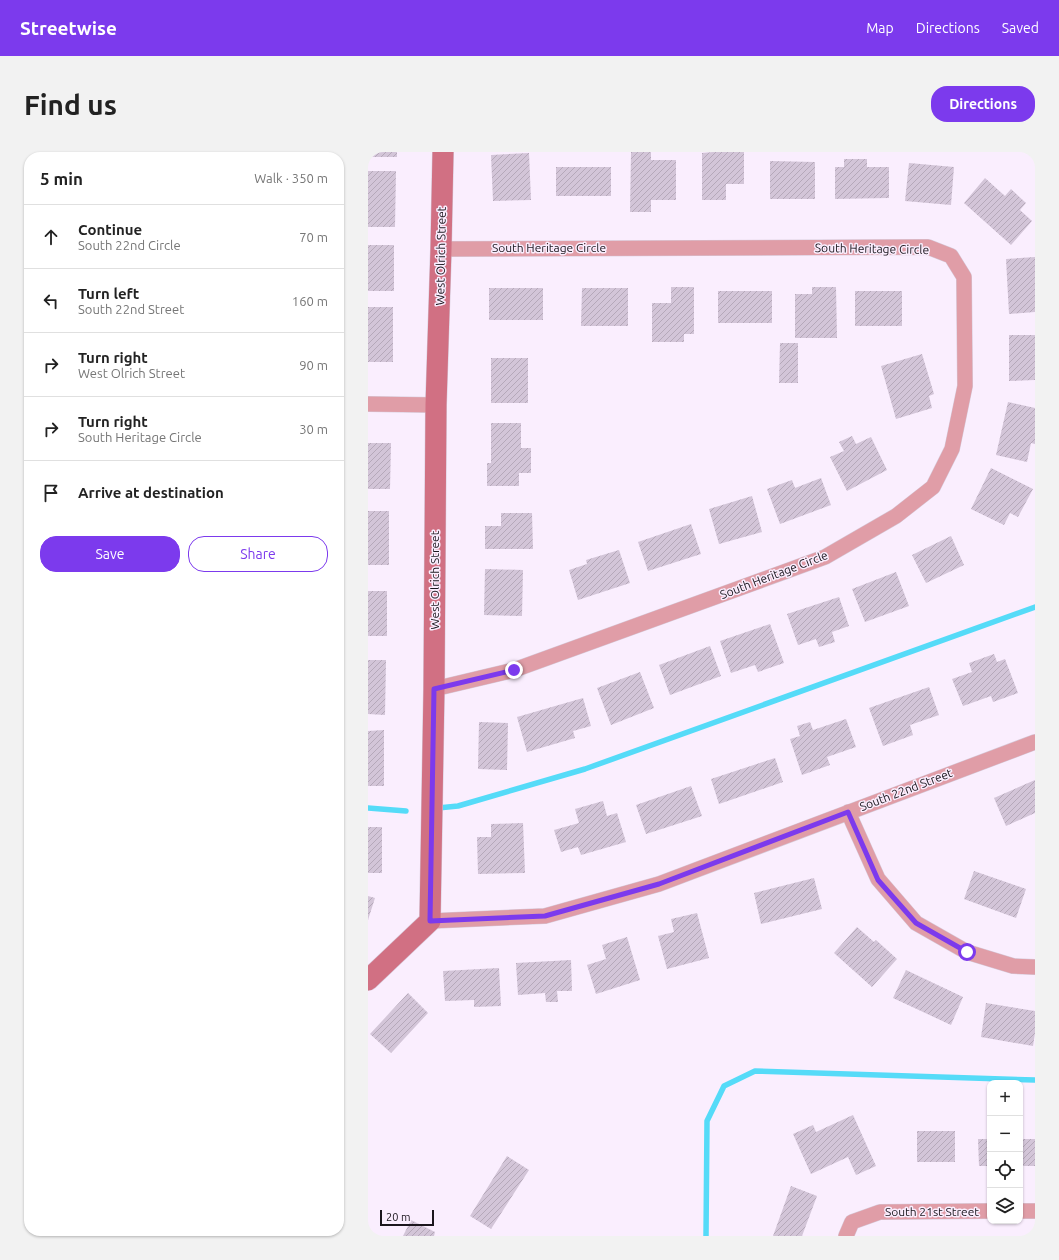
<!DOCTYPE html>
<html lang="en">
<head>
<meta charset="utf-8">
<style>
  body { margin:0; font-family:Ubuntu,sans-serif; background:#f2f2f2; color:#222 }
  .controls { position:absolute; right:12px; bottom:12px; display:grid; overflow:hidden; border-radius:8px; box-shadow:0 1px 3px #0004 }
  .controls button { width:36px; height:36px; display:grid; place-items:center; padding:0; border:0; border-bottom:1px solid #e0e0e0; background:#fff; color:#222; font:20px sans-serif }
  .scale { position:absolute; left:12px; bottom:10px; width:54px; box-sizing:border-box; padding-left:4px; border:2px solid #1b161d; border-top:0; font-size:11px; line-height:14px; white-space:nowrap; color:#1b161d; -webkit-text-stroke:3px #faeefe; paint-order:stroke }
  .stop { position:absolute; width:12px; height:12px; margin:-9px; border:3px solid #7c3aed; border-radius:50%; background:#fff }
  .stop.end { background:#7c3aed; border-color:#fff; box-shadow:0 1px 4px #0008 }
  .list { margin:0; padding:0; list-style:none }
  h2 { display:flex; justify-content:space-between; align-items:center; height:52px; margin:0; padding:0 16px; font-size:17px }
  h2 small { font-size:13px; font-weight:400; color:#767676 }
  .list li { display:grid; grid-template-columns:26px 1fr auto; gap:12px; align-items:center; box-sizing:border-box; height:64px; padding:0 16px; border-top:1px solid #e0e0e0 }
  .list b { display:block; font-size:15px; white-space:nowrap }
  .list p { margin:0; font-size:13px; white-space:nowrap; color:#767676 }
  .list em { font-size:13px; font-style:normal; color:#767676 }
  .actions { display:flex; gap:8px; padding:12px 16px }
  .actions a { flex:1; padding:9px 0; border:1px solid #7c3aed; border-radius:16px; text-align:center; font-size:14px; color:#7c3aed }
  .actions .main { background:#7c3aed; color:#fff }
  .icon { flex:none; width:22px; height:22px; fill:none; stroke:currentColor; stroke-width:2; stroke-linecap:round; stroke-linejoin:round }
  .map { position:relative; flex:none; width:667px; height:1084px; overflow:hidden; border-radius:16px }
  header { display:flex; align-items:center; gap:24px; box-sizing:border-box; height:56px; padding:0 20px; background:#7c3aed; color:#fff }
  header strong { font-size:19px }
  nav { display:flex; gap:22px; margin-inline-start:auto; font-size:14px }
  .intro { display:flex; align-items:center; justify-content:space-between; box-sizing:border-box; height:96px; padding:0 24px }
  h1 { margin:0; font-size:28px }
  .button { padding:10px 18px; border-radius:16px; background:#7c3aed; color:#fff; font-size:14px; font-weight:700 }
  main { display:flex; gap:24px; padding:0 24px }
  aside { flex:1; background:#fff; border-radius:16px; box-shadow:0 1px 3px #0004 }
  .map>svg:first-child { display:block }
</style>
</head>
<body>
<header>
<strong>Streetwise</strong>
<nav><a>Map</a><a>Directions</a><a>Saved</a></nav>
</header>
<div class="intro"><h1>Find us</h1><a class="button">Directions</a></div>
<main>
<aside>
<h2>5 min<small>Walk · 350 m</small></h2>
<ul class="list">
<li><svg class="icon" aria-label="ahead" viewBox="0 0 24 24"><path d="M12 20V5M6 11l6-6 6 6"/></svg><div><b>Continue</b><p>South 22nd Circle</p></div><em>70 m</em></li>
<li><svg class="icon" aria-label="left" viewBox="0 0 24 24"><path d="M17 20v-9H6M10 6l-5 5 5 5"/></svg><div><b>Turn left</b><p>South 22nd Street</p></div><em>160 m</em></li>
<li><svg class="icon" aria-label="right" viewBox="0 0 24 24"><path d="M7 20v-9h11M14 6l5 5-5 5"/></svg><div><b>Turn right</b><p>West Olrich Street</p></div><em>90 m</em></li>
<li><svg class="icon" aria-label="right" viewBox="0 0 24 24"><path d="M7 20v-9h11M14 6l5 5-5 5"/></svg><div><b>Turn right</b><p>South Heritage Circle</p></div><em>30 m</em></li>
<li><svg class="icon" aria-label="arrive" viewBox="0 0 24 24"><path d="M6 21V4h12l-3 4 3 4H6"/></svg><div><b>Arrive at destination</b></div></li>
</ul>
<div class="actions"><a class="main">Save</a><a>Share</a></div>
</aside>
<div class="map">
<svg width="667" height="1084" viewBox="0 0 667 1084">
  <defs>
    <pattern id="building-hatch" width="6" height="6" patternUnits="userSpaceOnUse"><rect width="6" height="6" fill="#d3c5d8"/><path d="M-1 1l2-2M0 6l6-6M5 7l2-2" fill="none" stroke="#b5a8b9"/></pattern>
  </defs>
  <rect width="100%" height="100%" fill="#faeefe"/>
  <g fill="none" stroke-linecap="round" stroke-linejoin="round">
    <path stroke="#55dbf8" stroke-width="5.5" d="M0,656L38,659
      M70,656L90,654L217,617L667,455
      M338,1084L339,969L356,934L387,919L667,928"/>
  </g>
  <path fill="url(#building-hatch)" d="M0,0H29V5H0Z
    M263,0H283V8H308V48H283V60H262Z
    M345,0H376V32H358V48H334V1Z
    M161,1L163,48L125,49L123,3Z
    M476,7H499V15H521V46L467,47V15H476Z
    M402,9L447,10V47H402Z
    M541,11L586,15L583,53L537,49Z
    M188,15H243V44H188Z
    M0,19H28L27,75H0Z
    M617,26L637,44L643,37L658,51L652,58L664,69L643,93L596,51Z
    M0,93H26V139H0Z
    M667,105V160L641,162L638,107Z
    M303,135H326V182H316V190H284V151H303Z
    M444,135H468L469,186H427V142H444Z
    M121,136H175V168H121Z
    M214,136H260V174H213Z
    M350,139H404V171H350Z
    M487,139H534V174H487Z
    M0,155H25V210H0Z
    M641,183H667V228L641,229Z
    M412,191H430V231H411Z
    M554,202L566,242L561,244L564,256L528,267L513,214Z
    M123,206H160V251H123Z
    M640,250L667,256V292L663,291L659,310L628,303Z
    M123,271H153V296H163V321H151V334H119V311H123Z
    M484,284L488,292L503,285L519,318L479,339L462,305L476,299L471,290Z
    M0,291H23L22,337H0Z
    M623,316L665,337L650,365L642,361L636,373L603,357Z
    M453,326L463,353L412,372L399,337L424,328L427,336Z
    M384,344L394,380L351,392L341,357Z
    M0,359H21V413H0Z
    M133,361H164L165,397H117V374H133Z
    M323,372L333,402L280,419L270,390Z
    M583,384L596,413L558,431L544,403Z
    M251,398L262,431L210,448L201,418L219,412L218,408Z
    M117,417L155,418L154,464L116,463Z
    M528,420L541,454L497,470L484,437Z
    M0,439H19V484H0Z
    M471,445L481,474L464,480L467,490L451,495L448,487L430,493L419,462Z
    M402,472L416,511L390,520L387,513L363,521L352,489Z
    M342,494L353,524L302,543L291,513Z
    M626,502L629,510L637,507L650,541L625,550L623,544L595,554L584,527L604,520L601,511Z
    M0,508H18L17,563L0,562Z
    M272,520L286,556L243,573L229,536Z
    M561,535L571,563L542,573L545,583L515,594L501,556Z
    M215,546L223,574L205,579L207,586L159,600L149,565Z
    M478,567L488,595L459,605L462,613L434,623L422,587L432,584L429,574L442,570L445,578Z
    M111,570L140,571L139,618L110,617Z
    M16,578V634H0V579Z
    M407,606L415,630L351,652L343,627Z
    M667,628V661L638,674L626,646Z
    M323,634L334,664L278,682L268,653Z
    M235,649L239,664L249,661L258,690L213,703L210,695L193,700L186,678L211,671L207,657Z
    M155,671L157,721L110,722L109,685H123V672Z
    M0,675H14V721H0Z
    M606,719L658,737L648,766L596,747Z
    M446,726L454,757L393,772L386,741Z
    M0,744L7,746L0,768Z
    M329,761L341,806L299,817L290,784L306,780L303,767Z
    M489,775L506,790L508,788L529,807L504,835L466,801Z
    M259,785L272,828L228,842L219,813L238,807L234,793Z
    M203,808L204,839H189L190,850H178L177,841L150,843L148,811Z
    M131,816L133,854L106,855V848L77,849L75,819Z
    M538,818L595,845L583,873L525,846Z
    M40,841L60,861L23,901L2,882Z
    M618,851L667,859V881L665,894L613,885Z
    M485,963L508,1014L488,1023L480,1005L443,1022L425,982L445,973L448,980Z
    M549,979H587V1010H549Z
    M610,987H622V1014H611Z
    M652,987H667V1014H652Z
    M139,1004L161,1018L123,1077L102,1064Z
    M423,1034L449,1044L434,1084H405Z
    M43,1068L67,1080L66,1084H35Z"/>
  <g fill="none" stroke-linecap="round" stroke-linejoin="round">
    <defs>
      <path id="street" d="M0,252L68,253
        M66,537L146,518L457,405L528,364L565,335L584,297L597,234L596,125L583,104L560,95L73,97
        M480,660L510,727L548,771L599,800L645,814L667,815
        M62,769L177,764L291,732L667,590
        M652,1059H667
        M478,1084L484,1070L512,1060L622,1059"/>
      <path id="secondary" d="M0,828L62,769L66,537L68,253L73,97L75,0"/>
    </defs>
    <use href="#street" stroke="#d6cbda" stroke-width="16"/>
    <use href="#secondary" stroke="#d6cbda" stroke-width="22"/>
    <use href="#street" stroke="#e09da7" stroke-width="15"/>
    <use href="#secondary" stroke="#d17083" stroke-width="21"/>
  </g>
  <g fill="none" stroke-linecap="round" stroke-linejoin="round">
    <path stroke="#7c3aed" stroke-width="5" d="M146,518L66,537L62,769L177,764L291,732L480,660L510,728L548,771L599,800"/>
  </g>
  <g text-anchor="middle" stroke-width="3" stroke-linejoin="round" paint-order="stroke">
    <g font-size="12" fill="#1b161d" stroke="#faeefe">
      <text x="181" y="100">South Heritage Circle</text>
      <text transform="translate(504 97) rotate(1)" y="4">South Heritage Circle</text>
      <text transform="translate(73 104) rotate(-89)" y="4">West Olrich Street</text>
      <text transform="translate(406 423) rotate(-21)" y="4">South Heritage Circle</text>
      <text transform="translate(67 428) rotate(-90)" y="4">West Olrich Street</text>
      <text transform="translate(538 638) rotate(-21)" y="4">South 22nd Street</text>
      <text x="564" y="1064">South 21st Street</text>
    </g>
  </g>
</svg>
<div class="controls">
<button>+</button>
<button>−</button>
<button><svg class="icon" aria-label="locate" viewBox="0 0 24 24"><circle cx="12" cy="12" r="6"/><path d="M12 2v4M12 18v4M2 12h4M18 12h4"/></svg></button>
<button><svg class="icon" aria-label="layers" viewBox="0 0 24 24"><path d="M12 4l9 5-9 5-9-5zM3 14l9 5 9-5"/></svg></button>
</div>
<div class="scale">20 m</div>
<div class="stop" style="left:599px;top:800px"></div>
<div class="stop end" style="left:146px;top:518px"></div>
</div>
</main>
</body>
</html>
